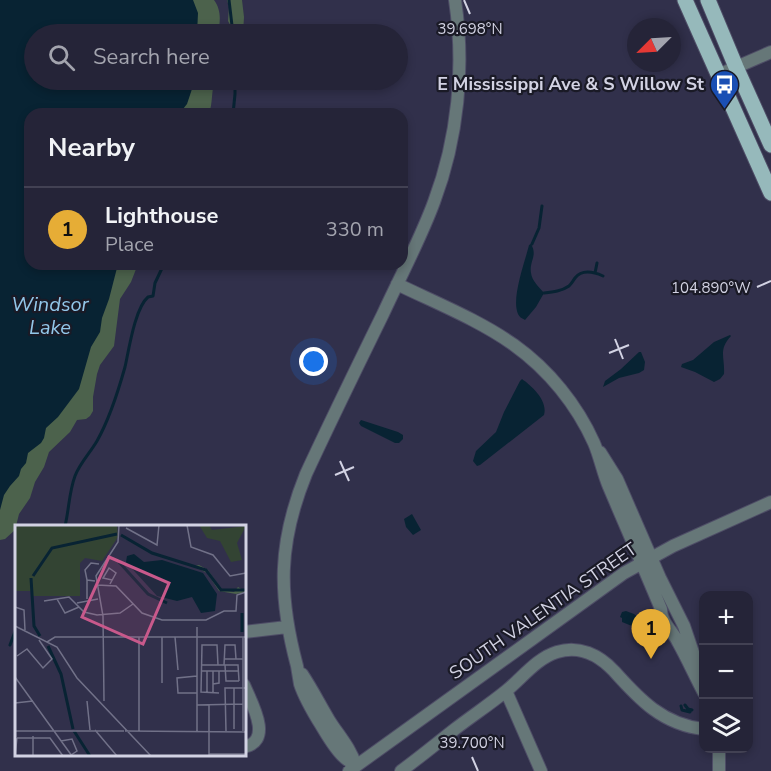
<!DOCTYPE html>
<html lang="en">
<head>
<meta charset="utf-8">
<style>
  body { margin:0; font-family:"Nunito Sans",sans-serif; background:#2d2c40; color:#f1f3f6 }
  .controls { position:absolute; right:18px; bottom:18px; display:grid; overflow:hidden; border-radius:12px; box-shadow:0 3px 9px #0003 }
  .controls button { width:54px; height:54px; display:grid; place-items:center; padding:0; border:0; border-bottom:2px solid #424153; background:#252438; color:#f1f3f6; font:30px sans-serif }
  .compass { position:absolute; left:627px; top:18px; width:54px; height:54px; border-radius:50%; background:#252438; box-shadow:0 3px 9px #0003; rotate:246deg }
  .you { position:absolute; left:314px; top:362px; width:21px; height:21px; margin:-15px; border:4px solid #fff; border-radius:50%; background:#1a73e8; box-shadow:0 0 0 9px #1a73e833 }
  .badge { display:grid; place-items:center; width:39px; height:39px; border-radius:50%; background:#e6ad36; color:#111; font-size:20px; font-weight:700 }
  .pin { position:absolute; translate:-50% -50px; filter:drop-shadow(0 2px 3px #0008) }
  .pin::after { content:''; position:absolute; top:32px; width:21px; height:18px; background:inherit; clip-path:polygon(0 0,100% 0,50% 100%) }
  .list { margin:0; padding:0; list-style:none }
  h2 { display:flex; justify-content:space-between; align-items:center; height:78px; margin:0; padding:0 24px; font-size:26px }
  h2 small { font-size:20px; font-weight:400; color:#a3a4ae }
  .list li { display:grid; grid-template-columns:39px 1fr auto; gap:18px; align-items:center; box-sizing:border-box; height:84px; padding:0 24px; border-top:2px solid #424153 }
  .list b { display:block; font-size:22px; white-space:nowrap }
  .list p { margin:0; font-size:20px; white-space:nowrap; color:#a3a4ae }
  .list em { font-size:20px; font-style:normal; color:#a3a4ae }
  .icon { flex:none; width:33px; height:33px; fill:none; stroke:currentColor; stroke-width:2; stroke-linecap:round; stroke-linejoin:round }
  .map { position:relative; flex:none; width:771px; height:771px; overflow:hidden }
  .search { position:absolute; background:#252438; box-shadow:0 3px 9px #0003; left:24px; top:24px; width:384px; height:66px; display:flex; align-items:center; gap:15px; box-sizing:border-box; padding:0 21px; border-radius:33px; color:#a3a4ae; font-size:22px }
  .panel { position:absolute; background:#252438; box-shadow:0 3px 9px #0003; left:24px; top:108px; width:384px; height:162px; border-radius:18px }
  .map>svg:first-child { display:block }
</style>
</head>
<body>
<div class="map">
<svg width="771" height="771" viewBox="0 0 771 771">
  <rect width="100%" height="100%" fill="#31304b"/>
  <path fill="#4c624c" d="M187,0H214C222,11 220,22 218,34H189Z
    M227,0H242L244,17L243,34H235L228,21L229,7Z
    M192,80H215C211,91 213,103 209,114H174Z
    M114,264H138L131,282L120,299L114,346L100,365L97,374L93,397V411L90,416L86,419L77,420L70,432L49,452L44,467L35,482L30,498L19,514L15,530L5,539L0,540V488L41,429Z"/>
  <path fill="#082333" d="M0,0H193L198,13L197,34H34V80H195L187,104L179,114H30V264H118L109,299L102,318L100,332L91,347L79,389L58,417L46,428L44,438L41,443L28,453L26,463L21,469L19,476L10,486L4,495L0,510Z
    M531,244C538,256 529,261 531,273C532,281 539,287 544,293L536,307L525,320C522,318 520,318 518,314C511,298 525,262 529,245Z
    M730,335L731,336C718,350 725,357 724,374L720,379L714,382L695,372L681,367L682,364L693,360L714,342Z
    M639,352H641L645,362L644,370L639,373L619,378L603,387L605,381L621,369Z
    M522,379C533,387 548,401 544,415L480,465L477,466L473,461L476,451L496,432L504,412L520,381Z
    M361,420L398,432L403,435V439L399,443H395L361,426L359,423Z
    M412,514L421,530L413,535L406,527L404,519Z
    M626,611L634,614L639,618L637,623L633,624L632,626L622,622V618L620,617L622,612Z"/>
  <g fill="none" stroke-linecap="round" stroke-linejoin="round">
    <path stroke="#082333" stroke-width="3" d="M229,0L233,34
      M233,114L235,94V80
      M532,244L539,228L542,206
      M595,273L597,263
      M544,293C553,292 562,291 569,286C573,282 572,282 575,278C582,269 594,272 603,276
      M65,526C69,510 69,492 75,476C80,463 90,453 97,441C110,418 118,392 125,367C129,349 135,308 148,297L153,296L155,283L164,264
      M10,645L16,629
      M685,705L688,709L692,710
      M681,706L682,710L690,712"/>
    <defs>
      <path id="minor" d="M718,75L771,52
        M397,284C436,303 479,320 514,345C549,370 577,405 594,443C600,457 603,473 609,487C626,527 644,568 661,609C661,623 672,630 678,642C687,658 695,676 704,693
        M600,452L617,479L660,578L684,626L700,673
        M244,632L287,627
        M302,674C312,689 320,705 329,720C339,736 350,747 356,766
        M244,685C251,702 274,741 244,747
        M506,691L541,771
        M356,766C353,763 348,761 345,758C336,751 327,735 321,725C313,712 305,699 300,684C299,678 298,672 297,666C278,595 278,543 306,474C331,420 357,367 383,314C400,277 420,240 434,202C458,138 465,67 455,0
        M349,771L624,573L673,546L771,502
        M401,771C419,758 437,743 455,729C472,716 490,704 506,691C522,678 537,658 557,652C579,645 599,655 614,671C639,699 663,725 704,729
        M719,771V748"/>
      <path id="major" d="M685,0L771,193
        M708,0L736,67L771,145"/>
    </defs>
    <use href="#minor" stroke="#4e4d66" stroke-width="14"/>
    <use href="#major" stroke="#4e4d66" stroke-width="17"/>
    <use href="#minor" stroke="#667778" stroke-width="12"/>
    <use href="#major" stroke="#96b9bb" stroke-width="15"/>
  </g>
  <path fill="none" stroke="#d2d2e3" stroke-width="2" d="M464,0L470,14M757,287L771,281M615,339L623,359M609,353L629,345M340,461L349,481M335,475L354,467M472,757L478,771"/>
  <defs>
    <symbol id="bus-pin" viewBox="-11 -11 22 30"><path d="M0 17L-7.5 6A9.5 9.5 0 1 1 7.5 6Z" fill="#1a4fb4" stroke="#1a1a26"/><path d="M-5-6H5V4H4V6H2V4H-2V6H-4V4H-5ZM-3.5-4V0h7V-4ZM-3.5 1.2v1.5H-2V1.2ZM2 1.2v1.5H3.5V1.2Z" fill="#fff"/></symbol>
  </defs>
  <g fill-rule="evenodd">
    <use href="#bus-pin" x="708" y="68" width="33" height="45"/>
  </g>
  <g text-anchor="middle" stroke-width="4.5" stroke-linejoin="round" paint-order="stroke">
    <g font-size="18" font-weight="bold" fill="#d2d2e3" stroke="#1a1a26" text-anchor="end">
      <text x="704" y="90">E Mississippi Ave &amp; S Willow St</text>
    </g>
    <g font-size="18" fill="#d2d2e3" stroke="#1a1a26">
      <text transform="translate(543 611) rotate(-35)" y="6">SOUTH VALENTIA STREET</text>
    </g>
    <g font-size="20" font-style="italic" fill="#92c7ea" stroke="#1a1a26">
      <text x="50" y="311">Windsor<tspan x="50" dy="23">Lake</tspan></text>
    </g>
  </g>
  <g transform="translate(15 525)">
    <rect width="231" height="231" fill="#31304b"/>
    <path d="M0,0H102L103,12L87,36L70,33L65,38V71H18L17,66H0ZM184,0H194L197,5L231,1L222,18L227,35L216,37L205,16L192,13Z" fill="#343"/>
    <path d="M184,40L193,45L207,65L219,67L223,62L231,67L221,69L204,66L192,48L179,41Z" fill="#4c624c"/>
    <path d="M119,29L129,37L147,35L188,48L202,69L200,86L186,88L177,72L162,76L142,71L111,37L112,31Z" fill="#082333"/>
    <path fill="none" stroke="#082333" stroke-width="3" d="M106,10L137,28L191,45L206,65H231M104,37L133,69L152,78M18,51L37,23L102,9M16,53L19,101L25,111M227,107V88M33,121L46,149L58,204M59,206L75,231"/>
    <path fill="none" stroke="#717188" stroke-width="1.5" d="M172,0L176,22L198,30L215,51L231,48M111,3L142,20L144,0M80,56L72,55L70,45L76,38L84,39M95,59L101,48L94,43L88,53L97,55M82,60L101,61L127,88L147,95H191L209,86H221L222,70L231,67M42,74L50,88L64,82M72,74V55M29,76L54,72L69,87L82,90L105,88L118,79M62,78L83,74M0,82L9,85L10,105M0,101L42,122L62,153L136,231M124,112V206M147,112V158M160,112L163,145M228,112V206M32,117L40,112H231M2,131L12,124L28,143L37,134L24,115M209,134H228M186,140H223L224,156M203,140L202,120H187L186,167L204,168M209,140L210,120H220L221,134M210,140L211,156H224M186,146H224M192,146V168M198,146V168M182,151L162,153L163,168H182M0,152L57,231M198,159L204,158V146M219,163V204M72,176L75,205M89,176L88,91L81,51L103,17L104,0M0,178L18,176M182,180L228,179M194,180V231M80,205L102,231M0,206H109M110,206L231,207M182,206V102M211,206L210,163H231M18,211V231M2,213H35L48,231M46,216L57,214L62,226L56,230M194,229H231M0,231L2,213"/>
    <path fill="#c8598b" fill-opacity="0.15" stroke="#c8598b" stroke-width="3" d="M94,32L154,58L128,119L67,92Z"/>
    <rect width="231" height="231" fill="none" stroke="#d2d2e3" stroke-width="3"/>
  </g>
  <g font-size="15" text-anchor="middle" fill="#d2d2e3" stroke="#1a1a26" stroke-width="4.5" stroke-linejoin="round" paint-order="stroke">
    <text x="470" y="34">39.698°N</text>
    <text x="711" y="293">104.890°W</text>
    <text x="472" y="748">39.700°N</text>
  </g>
</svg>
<div class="controls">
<button>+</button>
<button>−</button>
<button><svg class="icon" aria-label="layers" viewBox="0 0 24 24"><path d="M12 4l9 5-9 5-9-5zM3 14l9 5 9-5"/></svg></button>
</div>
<svg class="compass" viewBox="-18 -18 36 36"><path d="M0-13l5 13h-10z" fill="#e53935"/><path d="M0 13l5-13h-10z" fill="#a3a4ae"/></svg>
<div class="you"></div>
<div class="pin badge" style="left:651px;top:659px">1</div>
<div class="search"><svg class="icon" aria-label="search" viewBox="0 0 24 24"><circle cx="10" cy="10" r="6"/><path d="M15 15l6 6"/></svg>Search here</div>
<section class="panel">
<h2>Nearby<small></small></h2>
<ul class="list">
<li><span class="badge">1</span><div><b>Lighthouse</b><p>Place</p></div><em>330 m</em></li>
</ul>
</section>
</div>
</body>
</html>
